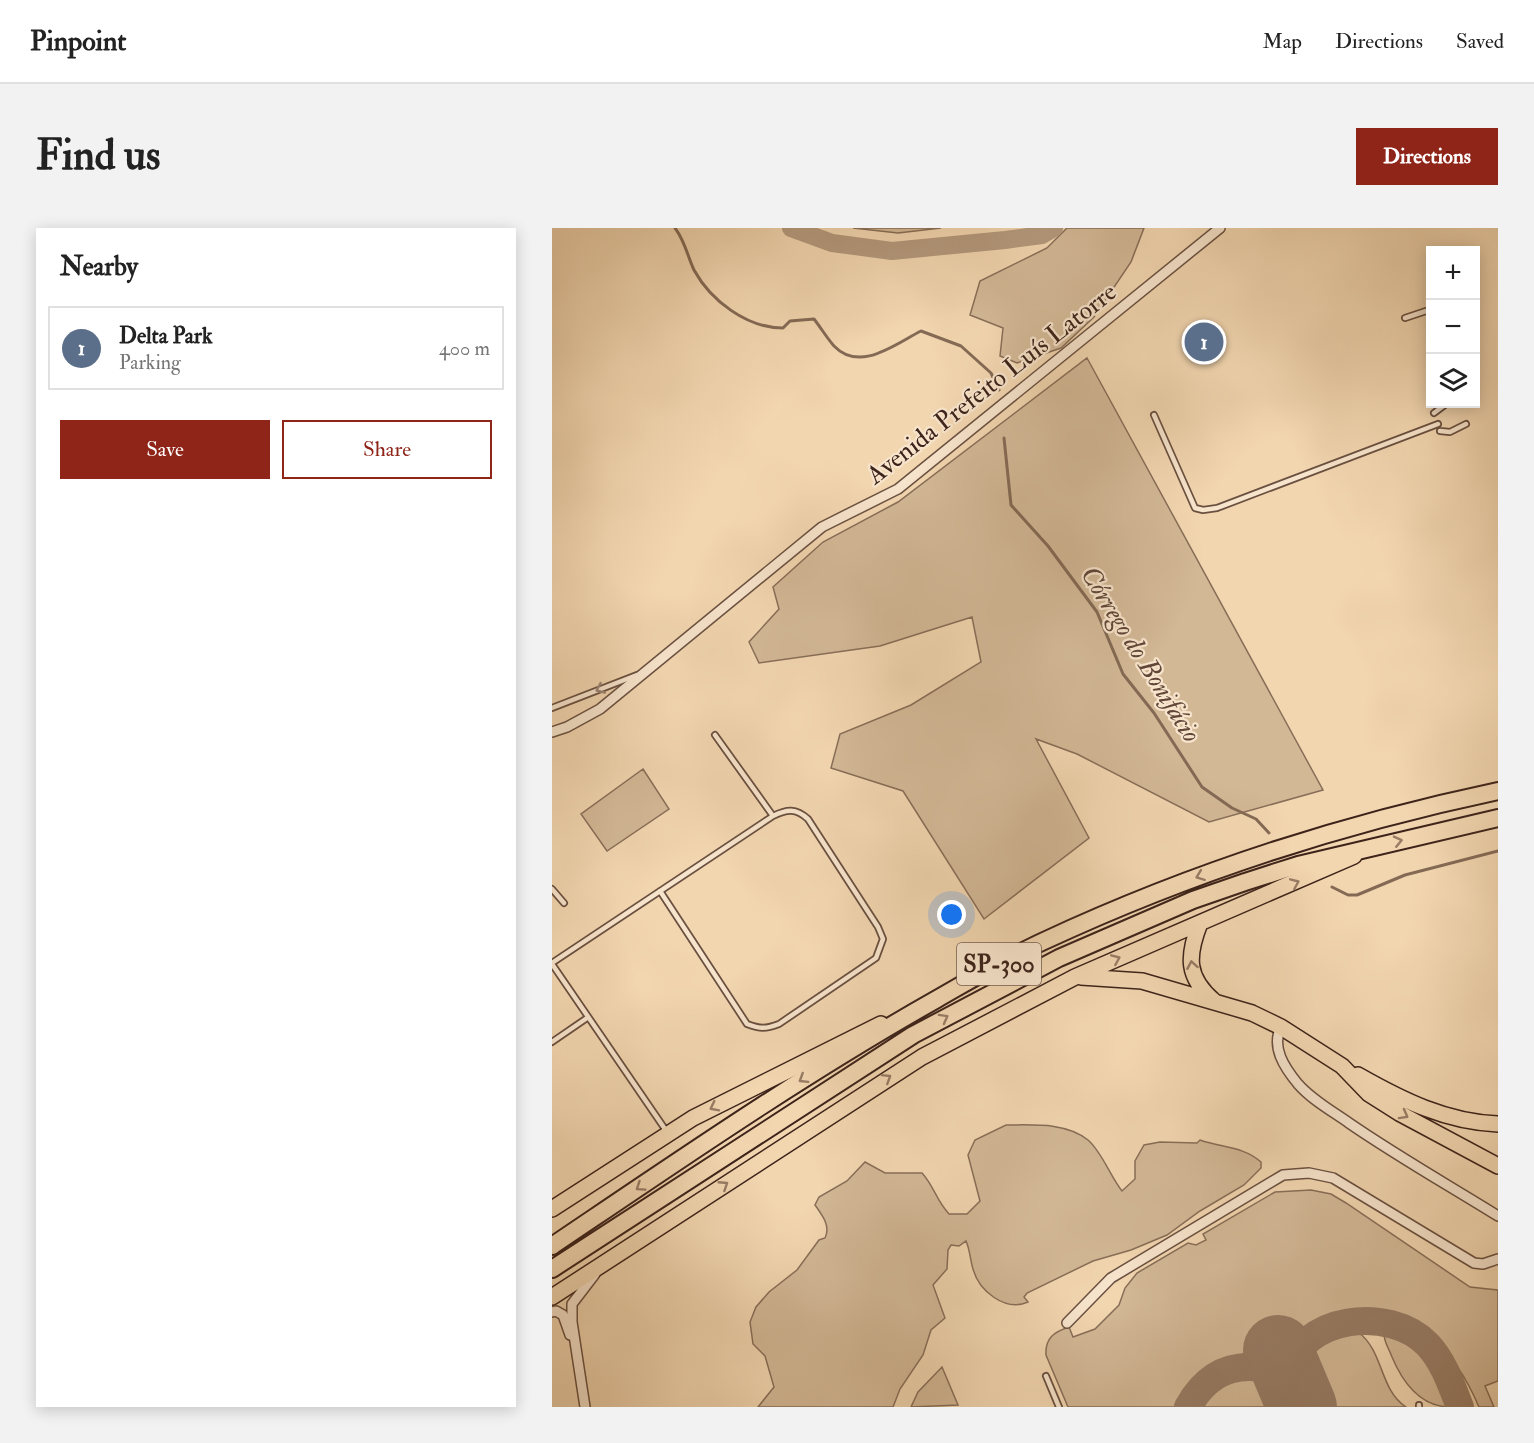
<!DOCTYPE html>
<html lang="en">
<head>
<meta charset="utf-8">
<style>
  body { margin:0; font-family:"IM FELL Double Pica",serif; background:#f2f2f2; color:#222 }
  .controls { position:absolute; right:18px; top:18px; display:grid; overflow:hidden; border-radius:0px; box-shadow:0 3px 15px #0003 }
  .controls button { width:54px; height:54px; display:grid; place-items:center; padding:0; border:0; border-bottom:2px solid #e0e0e0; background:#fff; color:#222; font:30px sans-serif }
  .you { position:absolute; left:400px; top:687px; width:21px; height:21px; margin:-15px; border:4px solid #fff; border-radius:50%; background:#1a73e8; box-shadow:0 0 0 9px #1a73e833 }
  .badge { display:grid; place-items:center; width:39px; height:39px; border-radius:50%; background:#8f2418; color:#fff; font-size:20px; font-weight:700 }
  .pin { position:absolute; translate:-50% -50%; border:3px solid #fff; box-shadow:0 2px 6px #0006 }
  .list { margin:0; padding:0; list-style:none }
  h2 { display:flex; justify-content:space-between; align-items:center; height:78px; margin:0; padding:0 24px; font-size:26px }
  h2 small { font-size:20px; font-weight:400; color:#767676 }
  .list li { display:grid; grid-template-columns:39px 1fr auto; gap:18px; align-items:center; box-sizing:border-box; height:84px; margin:0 12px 12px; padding:0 12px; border:2px solid #e0e0e0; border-radius:0px }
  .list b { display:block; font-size:22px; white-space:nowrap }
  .list p { margin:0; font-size:20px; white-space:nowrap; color:#767676 }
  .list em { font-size:20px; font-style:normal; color:#767676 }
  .actions { display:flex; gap:12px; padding:18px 24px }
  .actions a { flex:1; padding:14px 0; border:2px solid #8f2418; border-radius:0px; text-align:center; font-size:21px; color:#8f2418 }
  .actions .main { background:#8f2418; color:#fff }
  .icon { flex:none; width:33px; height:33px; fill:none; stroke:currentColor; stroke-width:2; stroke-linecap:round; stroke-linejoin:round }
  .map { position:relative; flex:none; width:946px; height:1179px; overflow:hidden; border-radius:0px }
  header { display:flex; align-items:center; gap:36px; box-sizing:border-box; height:84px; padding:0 30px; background:#fff; border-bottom:2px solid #e0e0e0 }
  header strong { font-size:28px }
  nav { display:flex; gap:33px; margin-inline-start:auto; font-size:21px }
  .intro { display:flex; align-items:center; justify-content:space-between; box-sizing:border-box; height:144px; padding:0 36px }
  h1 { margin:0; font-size:42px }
  .button { padding:15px 27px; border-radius:0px; background:#8f2418; color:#fff; font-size:21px; font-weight:700 }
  main { display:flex; gap:36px; padding:0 36px }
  aside { flex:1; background:#fff; border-radius:0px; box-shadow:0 3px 15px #0003 }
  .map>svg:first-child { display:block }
</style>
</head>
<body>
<header>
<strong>Pinpoint</strong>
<nav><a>Map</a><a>Directions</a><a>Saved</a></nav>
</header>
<div class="intro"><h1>Find us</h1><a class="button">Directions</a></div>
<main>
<aside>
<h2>Nearby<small></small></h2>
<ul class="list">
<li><span class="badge" style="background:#5c6f8a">1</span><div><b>Delta Park</b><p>Parking</p></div><em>400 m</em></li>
</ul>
<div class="actions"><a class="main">Save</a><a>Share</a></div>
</aside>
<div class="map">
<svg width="946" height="1179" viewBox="0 0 946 1179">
  <rect width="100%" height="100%" fill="#f2d6b0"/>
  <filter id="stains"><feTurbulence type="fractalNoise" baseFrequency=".00333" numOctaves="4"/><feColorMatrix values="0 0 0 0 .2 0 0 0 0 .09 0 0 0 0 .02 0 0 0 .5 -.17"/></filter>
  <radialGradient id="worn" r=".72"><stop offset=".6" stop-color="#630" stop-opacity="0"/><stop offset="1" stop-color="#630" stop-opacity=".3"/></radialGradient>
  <path fill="#d3b896" stroke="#886e58" stroke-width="1.5" d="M301,0H389L346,5Z
    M515,0H592L579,34L542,89L509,120L465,135L448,128L451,100L418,87L428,53L495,20Z
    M535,130L771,562L657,594L525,526L484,511L537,610L432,691L351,563L279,540L288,506L359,477L429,434L420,389L328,418L207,435L197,414L227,381L221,359L271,314L346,274Z
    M91,541L117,581L55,623L29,586Z
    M454,897C480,897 514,894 536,912C550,924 558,948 570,963L583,951V933L592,917L608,914L645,915L648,912C670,920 691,918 709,934V940L692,957L648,983L615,1007L579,1022L541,1033L475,1065L472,1069L476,1074C453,1084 427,1063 421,1041C418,1031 418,1022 414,1013L407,1018L399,1017L396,1022L395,1041L381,1057L393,1090L379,1102L371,1127L348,1161L341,1179H206L222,1159L213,1128L201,1116L198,1094L204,1079L217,1064L245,1042L267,1012L273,1010C279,998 270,987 263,977L267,969L295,953L313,934L333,945H370C382,958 384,972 397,986H415L428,973L416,927L423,912Z
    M759,962L779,966L794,975L918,1059L946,1062V1153L933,1158L942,1179H927C902,1121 862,1075 792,1087C768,1091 745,1103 723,1112C685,1127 650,1142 628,1179H516L494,1127C493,1110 502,1104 517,1099L521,1109L543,1101L567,1077L573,1060L585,1045L636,1015L644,1017L654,1012L651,1006L723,964Z
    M806,1104C832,1123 827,1161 854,1179H776C771,1168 764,1156 761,1144C755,1118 783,1101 806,1104Z
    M832,1106C873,1110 886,1146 898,1179C868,1179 850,1153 840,1129C837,1121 832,1114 832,1106Z
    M390,1139L406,1177L359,1179L366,1164Z
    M692,1146L713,1154L724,1179H647L672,1154Z"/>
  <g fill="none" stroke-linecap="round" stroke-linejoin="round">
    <path stroke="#846a55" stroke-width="3" d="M123,0C133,13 135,27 142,42C159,73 195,100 231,100L238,93L262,91C269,100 275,110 282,118C308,145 343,116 369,103L409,118L439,145L447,162
      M452,210L459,277L496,318L545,384L571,446L602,485L650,559L680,580L704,591L717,605
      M780,659L796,667H805L853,647L946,623"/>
    <path stroke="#b4997d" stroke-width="18" d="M239,0L280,15L340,23L453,12L490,7L502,0"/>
    <path stroke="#987c65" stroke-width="28" d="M636,1179C660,1136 695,1132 736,1147C746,1087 839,1077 876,1117C892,1134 900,1159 908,1179"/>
    <path stroke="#987c65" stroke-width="70" d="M726,1122L750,1179"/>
    <defs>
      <path id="lane" d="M853,90L877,82
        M882,185L894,176
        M602,187L643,280L651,282L665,280L886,196
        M888,203L898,204L914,196
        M0,480L85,447
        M163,507L221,588
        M0,661L12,675
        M0,735L221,588C235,581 244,580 256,591L326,699L331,711L324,730L227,796C214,801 208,801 195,796L108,663
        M0,736L115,904
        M0,814L35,790
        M494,1148L507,1179
        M867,1179V1177"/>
      <path id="street" d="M0,504L15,499L48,481L270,299L346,261L668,0
        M729,799C719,819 732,839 746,856C760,872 780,883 797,895C845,928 896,957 946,988
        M0,1084L4,1083L11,1087L18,1107
        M515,1095L559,1050L731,947L757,945L781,950L922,1035L931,1036L946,1031
        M33,1179L20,1094V1076L43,1046"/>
      <path id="primary" d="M648,695C635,728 634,749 662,773
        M529,749L590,753L700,785L729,799L790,838L817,866L847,885L946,938
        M806,847C850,872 894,894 946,896
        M0,981L141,890L329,796
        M0,1069L370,829L523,749L802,628"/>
      <path id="highway" d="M0,1018C126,933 252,846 385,771C420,751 455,730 492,713C638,645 789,596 946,563
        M0,1041L361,807L507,730L641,672L693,654L746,637L946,590"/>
    </defs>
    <use href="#lane" stroke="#6a5040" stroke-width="8"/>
    <use href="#street" stroke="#6a5040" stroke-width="12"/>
    <use href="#primary" stroke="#3d231a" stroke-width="18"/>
    <use href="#highway" stroke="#3d231a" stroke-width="20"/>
    <use href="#lane" stroke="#f7e4cc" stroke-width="4.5"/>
    <use href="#street" stroke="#f7e4cc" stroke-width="9"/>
    <use href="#primary" stroke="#f2d6b0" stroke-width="15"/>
    <use href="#highway" stroke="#f2d6b0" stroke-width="16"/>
  </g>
  <defs><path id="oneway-chevron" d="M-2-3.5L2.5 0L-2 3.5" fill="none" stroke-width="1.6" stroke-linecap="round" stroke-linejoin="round" transform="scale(1.5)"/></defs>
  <use stroke="#9a8473" href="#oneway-chevron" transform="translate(48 461) rotate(156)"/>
  <g stroke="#987c65">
    <use href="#oneway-chevron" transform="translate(846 613) rotate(-13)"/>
    <use href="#oneway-chevron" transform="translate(648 648) rotate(159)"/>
    <use href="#oneway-chevron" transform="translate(743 655) rotate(-23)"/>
    <use href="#oneway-chevron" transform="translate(564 731) rotate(-23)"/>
    <use href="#oneway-chevron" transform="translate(640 737) rotate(-100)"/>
    <use href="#oneway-chevron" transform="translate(392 790) rotate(-29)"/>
    <use href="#oneway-chevron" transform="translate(335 850) rotate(-32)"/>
    <use href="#oneway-chevron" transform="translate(251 851) rotate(148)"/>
    <use href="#oneway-chevron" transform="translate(162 879) rotate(153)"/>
    <use href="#oneway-chevron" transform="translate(852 887) rotate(29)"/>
    <use href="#oneway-chevron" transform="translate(172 957) rotate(-33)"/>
    <use href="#oneway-chevron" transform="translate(88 959) rotate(146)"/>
  </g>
  <g text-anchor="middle" stroke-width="4.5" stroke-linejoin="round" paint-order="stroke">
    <rect fill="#f7e4cc" stroke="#755d4f" stroke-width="1.5" x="405" y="715" width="84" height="42" rx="4.5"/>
    <g font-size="24" font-weight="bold" fill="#3d231a">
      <text x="447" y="744">SP-300</text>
    </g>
    <g font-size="26" fill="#3d231a" stroke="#f7e4cc">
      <text transform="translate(439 155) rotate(-38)" y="9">Avenida Prefeito Luís Latorre</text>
    </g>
    <g font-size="27" font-style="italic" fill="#614638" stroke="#f7e4cc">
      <text transform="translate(589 426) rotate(58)" y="9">Córrego do Bonifácio</text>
    </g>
  </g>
  <rect width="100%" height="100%" filter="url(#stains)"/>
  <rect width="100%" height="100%" fill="url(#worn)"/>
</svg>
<div class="controls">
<button>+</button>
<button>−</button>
<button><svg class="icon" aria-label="layers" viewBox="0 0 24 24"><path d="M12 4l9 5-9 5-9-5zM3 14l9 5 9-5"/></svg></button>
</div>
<div class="you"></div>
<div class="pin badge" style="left:652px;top:114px;background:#5c6f8a">1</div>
</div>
</main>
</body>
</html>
